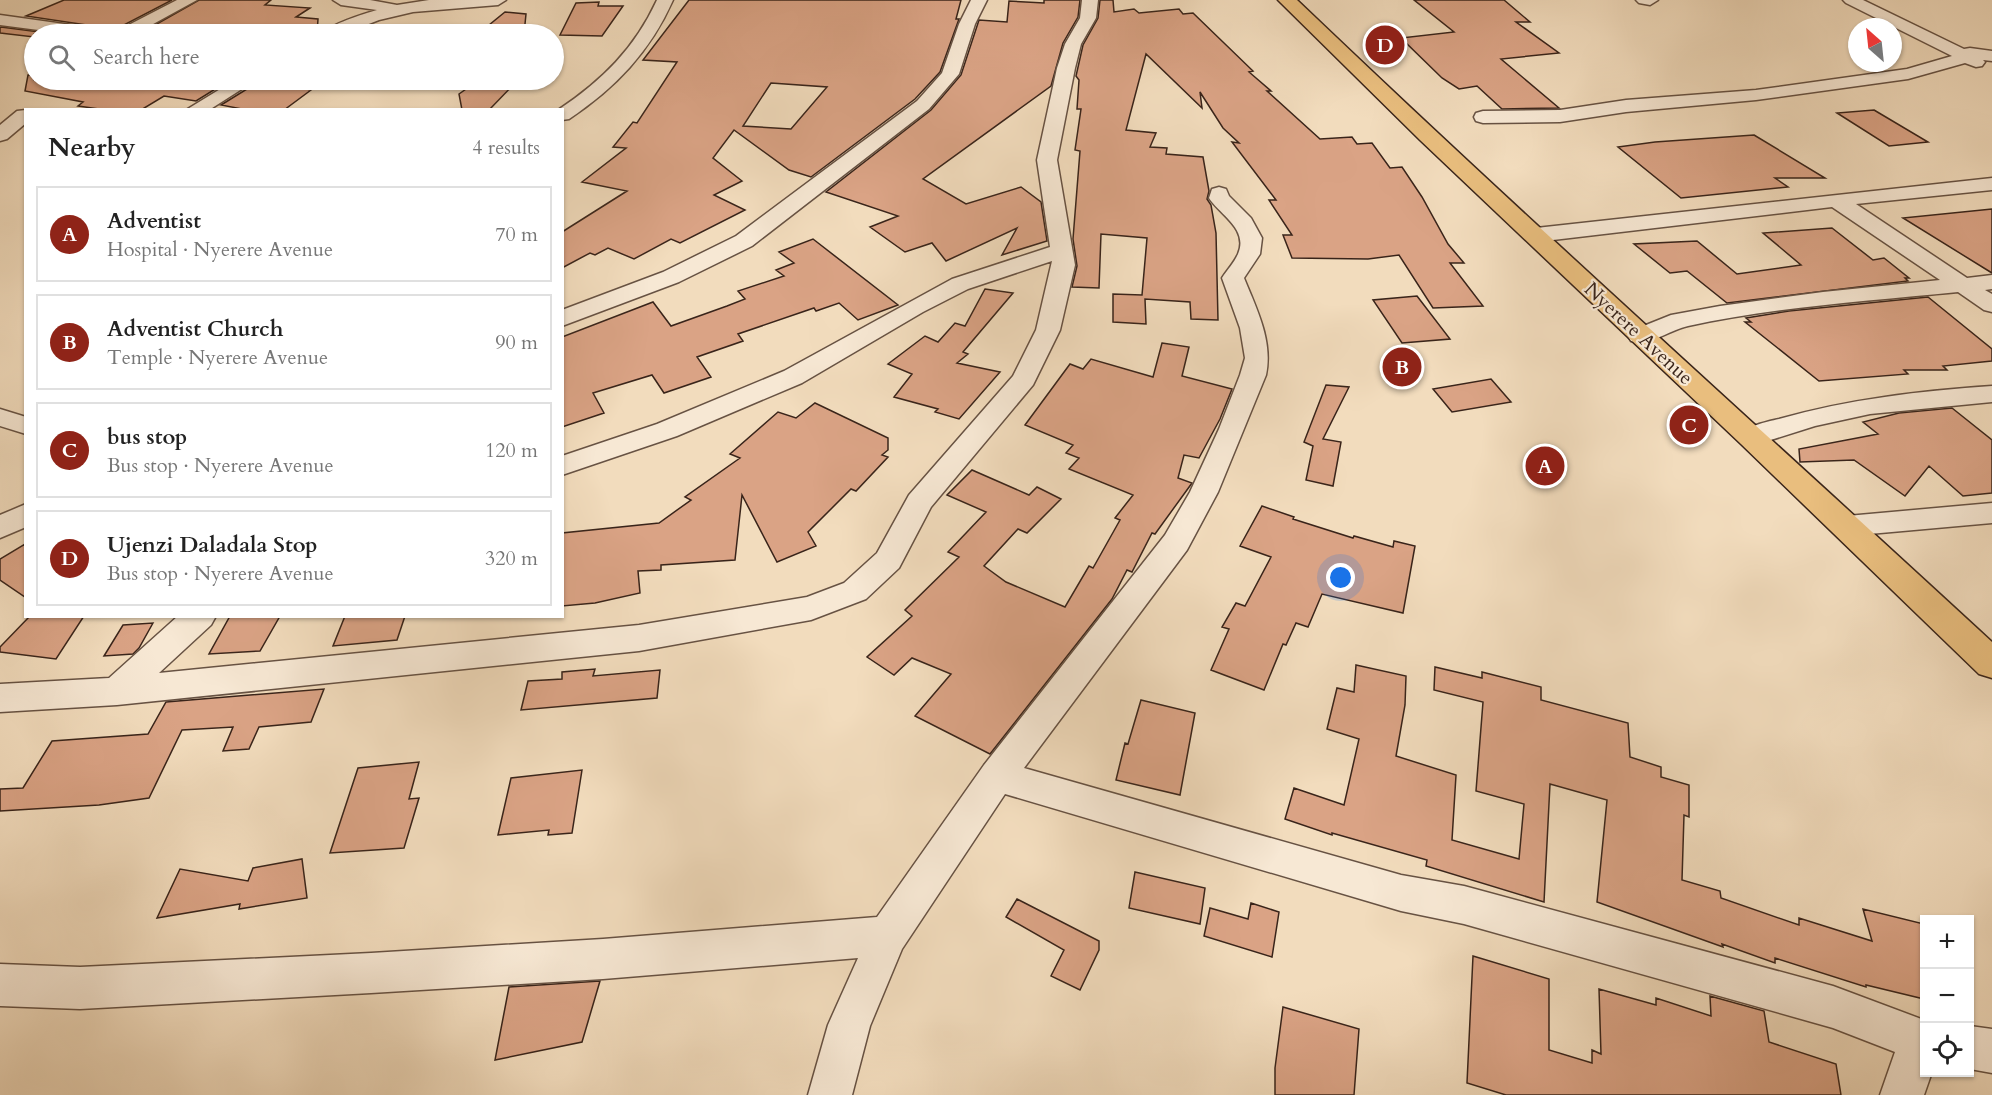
<!DOCTYPE html>
<html lang="en">
<head>
<meta charset="utf-8">
<style>
  body { margin:0; font-family:Cardo,serif; background:#f6f6f6; color:#222 }
  .controls { position:absolute; right:18px; bottom:18px; display:grid; overflow:hidden; border-radius:0px; box-shadow:0 2px 4px #0004 }
  .controls button { width:54px; height:54px; display:grid; place-items:center; padding:0; border:0; border-bottom:2px solid #e0e0e0; background:#fff; color:#222; font:30px sans-serif }
  .compass { position:absolute; left:1848px; top:18px; width:54px; height:54px; border-radius:50%; background:#fff; box-shadow:0 2px 4px #0004; rotate:333deg }
  .you { position:absolute; left:1341px; top:578px; width:21px; height:21px; margin:-15px; border:4px solid #fff; border-radius:50%; background:#1a73e8; box-shadow:0 0 0 9px #1a73e833 }
  .badge { display:grid; place-items:center; width:39px; height:39px; border-radius:50%; background:#8f2418; color:#fff; font-size:20px; font-weight:700 }
  .pin { position:absolute; translate:-50% -50%; border:3px solid #fff; box-shadow:0 2px 6px #0006 }
  .list { margin:0; padding:0; list-style:none }
  h2 { display:flex; justify-content:space-between; align-items:center; height:78px; margin:0; padding:0 24px; font-size:26px }
  h2 small { font-size:20px; font-weight:400; color:#767676 }
  .list li { display:grid; grid-template-columns:39px 1fr auto; gap:18px; align-items:center; box-sizing:border-box; height:96px; margin:0 12px 12px; padding:0 12px; border:2px solid #e0e0e0; border-radius:0px }
  .list b { display:block; font-size:22px; white-space:nowrap }
  .list p { margin:0; font-size:20px; white-space:nowrap; color:#767676 }
  .list em { font-size:20px; font-style:normal; color:#767676 }
  .icon { flex:none; width:33px; height:33px; fill:none; stroke:currentColor; stroke-width:2; stroke-linecap:round; stroke-linejoin:round }
  .map { position:relative; flex:none; width:1992px; height:1095px; overflow:hidden }
  .search { position:absolute; background:#fff; box-shadow:0 2px 4px #0004; left:24px; top:24px; width:540px; height:66px; display:flex; align-items:center; gap:15px; box-sizing:border-box; padding:0 21px; border-radius:33px; color:#767676; font-size:22px }
  .panel { position:absolute; background:#fff; box-shadow:0 2px 4px #0004; left:24px; top:108px; width:540px; height:510px; border-radius:0px }
  .map>svg:first-child { display:block }
</style>
</head>
<body>
<div class="map">
<svg width="1992" height="1095" viewBox="0 0 1992 1095">
  <rect width="100%" height="100%" fill="#f2dcbd"/>
  <filter id="stains"><feTurbulence type="fractalNoise" baseFrequency=".00333" numOctaves="4"/><feColorMatrix values="0 0 0 0 .2 0 0 0 0 .09 0 0 0 0 .02 0 0 0 .5 -.17"/></filter>
  <radialGradient id="worn" r=".72"><stop offset=".6" stop-color="#630" stop-opacity="0"/><stop offset="1" stop-color="#630" stop-opacity=".3"/></radialGradient>
  <path fill="#daa385" stroke="#39241a" stroke-width="1.5" fill-rule="evenodd" d="M64,0H172L116,29L113,34L100,27L26,16Z
    M199,0H271L265,5L310,8L296,17L318,19L317,34H139Z
    M689,0H961L956,19H959L940,72L915,99L811,177L789,170L734,130L713,158L742,181L714,195L745,210L680,243L671,239L634,259L608,248L595,255L590,253L562,268V232L627,191L582,182L626,148L613,147L633,122L637,123L677,62L643,60ZM771,83L827,87L791,129L743,126Z
    M1044,0H1080L1078,17L1063,43L1051,86L923,179L966,204L1021,187L1041,202L1047,241L1002,255L1017,228L946,261L932,243L905,252L870,227L898,216L826,192L931,110L961,75L979,20L1007,22L1009,1L1044,3Z
    M1100,0H1113L1114,12L1134,9L1139,13L1179,9L1183,14L1193,13L1253,71L1249,72L1271,91H1267L1320,139L1352,137L1357,144L1372,143L1390,168L1402,167L1422,197L1448,244L1464,263H1450L1483,306L1433,308L1399,255L1368,259L1292,258L1283,235H1292L1269,200H1276L1232,142L1239,143L1223,128L1200,92L1202,108L1146,54L1126,130L1156,133L1150,147L1167,148L1166,154L1203,157L1209,191L1207,199L1211,205L1216,233L1218,320L1191,319L1190,302L1145,299L1146,324L1113,322V294L1142,295L1147,238L1101,234L1099,288L1072,287L1077,266L1073,239L1080,151L1075,150L1081,109H1077L1079,80L1076,76L1083,45L1098,18Z
    M1414,0H1504L1530,22H1516L1559,53L1501,59L1559,108L1502,109L1477,86L1459,89L1442,78L1401,38L1454,32Z
    M599,2L598,6H623L602,36L560,35L576,3Z
    M505,12L526,14L524,34H478Z
    M0,28L1,27L55,34H34V37L0,33Z
    M28,75L34,76V80H230L196,101L164,96L141,110H106L78,106L83,102L25,91Z
    M479,80H518L489,110H462L459,94Z
    M277,83L311,90L284,110H247L221,105L255,84L271,86Z
    M1874,110L1928,142L1889,146L1837,113Z
    M1754,135L1825,178H1775L1788,187L1681,198L1618,147L1655,142Z
    M1992,209V273L1903,218Z
    M1832,228L1873,260L1884,258L1909,278H1905L1908,281L1727,303L1687,271L1670,273L1634,244L1697,241L1737,274L1801,265L1763,233Z
    M813,239L898,305L858,320L839,303L816,311L814,308L738,334L743,341L697,357L711,377L664,393L652,375L593,393L604,413L562,427V337L653,302L671,326L727,306L745,299L738,291L784,276L776,270L794,263L779,252Z
    M985,289L1013,293L963,352L968,354L957,363L1000,372L959,419L935,412L938,409L894,397L912,374L888,364L925,336L938,342L955,323L965,326Z
    M1417,296L1450,339L1402,343L1373,300Z
    M1928,297L1992,349V361L1943,366L1947,370H1904L1908,374L1819,381L1745,322H1751L1746,318L1789,311Z
    M1162,343L1189,347L1182,376L1232,389L1220,419L1199,458L1184,455L1178,478L1192,483L1155,534L1152,533L1132,572L1127,570L1112,599L990,754L915,716L951,674L912,658L894,675L867,657L912,616L905,610L959,557L948,552L986,512L947,495L972,470L1029,495L1037,487L1061,499L1027,533L1018,529L984,566L1006,582L1065,607L1089,566L1093,568L1120,520L1115,518L1133,495L1069,469L1079,458L1066,453L1073,445L1025,425L1070,364L1083,369L1091,359L1153,377Z
    M1491,379L1511,402L1452,412L1433,389Z
    M1326,385L1349,387L1323,439L1341,442L1333,486L1306,480L1313,446L1304,442Z
    M815,403L888,438V450L882,455L888,457L856,491L851,489L808,532L816,546L777,562L742,495L735,560L661,565V570L638,571L640,593L595,603L562,606V533L659,523L691,500L685,497L740,458L730,454L778,412L796,418Z
    M1952,408L1992,440V493L1963,496L1929,466L1905,496L1854,460L1800,462L1799,449L1878,434L1863,422L1899,413Z
    M1262,506L1294,517L1293,519L1353,538L1354,536L1393,547L1394,541L1415,546L1403,613L1322,594L1308,627L1296,623L1286,645L1283,644L1264,690L1211,670L1229,629L1222,627L1236,603L1245,606L1271,557L1240,546Z
    M25,544V597L0,580V559Z
    M30,616H84L56,659L0,652V647Z
    M230,616H280L260,651L209,654Z
    M345,616H405L397,640L333,646Z
    M153,623L139,648L133,654L104,656L123,625Z
    M1356,665L1406,676L1405,705L1396,756L1456,775L1452,840L1519,859L1524,804L1476,791L1483,702L1434,690L1435,667L1482,678V672L1541,687V700L1628,723L1630,757L1661,767V777L1689,785V817L1684,815L1682,880L1720,891L1721,898L1799,925V918L1872,941L1863,909L1924,924V999L1866,985V987L1775,958V963L1722,944L1723,947L1597,902L1607,800L1550,784L1544,902L1426,866L1427,860L1332,833V835L1285,819L1294,788L1344,805L1359,739L1327,729L1337,688L1354,692Z
    M595,669L593,676L660,670L657,698L521,710L528,681L562,679V672Z
    M324,689L311,722L259,727L249,749L223,751L233,727L182,730L149,798L99,805L0,811V789L23,788L52,741L148,734L166,702Z
    M1141,700L1195,713L1180,795L1116,780L1125,743L1128,744Z
    M419,762L409,799L419,798L404,848L330,853L358,768Z
    M582,770L572,833L548,835L549,830L498,835L511,778Z
    M302,859L307,898L239,909L240,904L157,918L180,869L248,881L253,868Z
    M1135,872L1205,888L1200,924L1129,908Z
    M1017,899L1099,941V950L1080,990L1051,976L1064,950L1006,917Z
    M1251,903L1279,912L1272,957L1204,936L1210,908L1248,919Z
    M1473,956L1549,979V1050L1592,1063V1050L1601,1054L1599,989L1656,1005V998L1711,1016L1710,996L1764,1011L1769,1042L1836,1064L1841,1095H1506L1467,1083Z
    M600,981L582,1042L495,1060L509,987Z
    M1283,1007L1359,1029L1354,1095H1275V1068Z"/>
  <g fill="none" stroke-linecap="round" stroke-linejoin="round">
    <defs>
      <path id="minor" d="M177,0H197L135,34H115L117,31Z
        M333,0H370L397,5L429,0H506L498,5L413,12L379,20L343,34H323C329,24 364,14 377,10L341,5Z
        M657,0H673C650,52 615,88 569,119L562,120V110H558C602,81 635,48 657,0Z
        M971,0H987L975,24L959,74L929,109L752,246L679,282L562,326V310L663,272L736,236L917,101L942,73L959,24Z
        M1082,0H1098L1096,18L1081,44L1075,68L1057,160L1075,265L1060,330L1033,385L931,507L899,568L866,599L811,620L639,651L117,705L0,712V684L109,678L178,616H216L211,625L159,673L639,625L807,597L844,583L877,553L909,495L1013,376L1036,330L1052,261L968,289L923,312L802,383L677,436L562,475V456L657,424L784,371L952,279L1050,247L1037,160L1057,68L1065,44L1080,18Z
        M1636,0H1658L1650,5L1639,3Z
        M1843,0H1863L1964,49L1970,48L1992,51V61L1983,60L1985,62L1982,66L1976,67L1965,63L1908,79L1756,100L1626,112L1560,122L1483,123L1476,121L1474,117L1476,113L1483,111L1560,110L1626,100L1756,90L1907,69L1952,56L1846,3Z
        M0,15L100,29L108,34H69L0,25Z
        M235,80H256L209,110H186Z
        M26,110V123L7,139L0,141V125L17,111Z
        M1992,178V190L1856,204L1967,278L1992,275V289L1985,290L1992,294V312L1984,310L1958,292C1868,301 1776,307 1688,326C1669,330 1652,346 1631,341L1628,336L1631,331L1671,315L1720,306L1823,292L1940,280L1832,207L1536,242L1528,240L1525,235L1528,230L1536,228Z
        M1219,187L1226,189L1229,196L1251,218L1262,238L1260,254L1244,278C1257,310 1273,341 1266,375L1218,492L1187,550L1024,768L1401,875L1464,886L1833,986L1924,1020V1072H1932L1924,1095H1880L1895,1052L1833,1028L1464,924L1401,911L1005,794L902,949L870,1026L852,1095H808L828,1025L858,958L603,979L371,993L80,1009L0,1006V964L80,967L371,953L603,939L877,917L984,765L1165,535L1190,492L1219,429L1240,375L1245,358L1240,328L1222,278C1227,270 1234,263 1238,254C1249,229 1220,215 1209,198L1212,189Z
        M1992,386V402L1870,414L1815,426L1752,446L1742,443L1738,437C1746,426 1766,422 1779,419C1849,399 1920,391 1992,386Z
        M0,409L26,417V434L0,426Z
        M1992,503V523L1847,536L1837,533L1832,526L1837,519L1847,516Z
        M26,504V527L0,538V515Z
        M1970,1026L1992,1029V1073L1970,1069Z"/>
      <path id="primary" d="M1278,0H1297C1525,218 1760,428 1992,642V678L1979,674L1741,444L1420,140Z"/>
    </defs>
    <use href="#minor" stroke="#675243" stroke-width="3"/>
    <use href="#primary" stroke="#39241a" stroke-width="3"/>
    <use href="#minor" fill="#f7e8d4" fill-rule="evenodd"/>
    <use href="#primary" fill="#e9be7e" fill-rule="evenodd"/>
  </g>
  <g text-anchor="middle" stroke-width="4.5" stroke-linejoin="round" paint-order="stroke">
    <g font-size="20" fill="#39241a" stroke="#f7e8d4">
      <text transform="translate(1639 333) rotate(43)" y="7">Nyerere Avenue</text>
    </g>
  </g>
  <rect width="100%" height="100%" filter="url(#stains)"/>
  <rect width="100%" height="100%" fill="url(#worn)"/>
</svg>
<div class="controls">
<button>+</button>
<button>−</button>
<button><svg class="icon" aria-label="locate" viewBox="0 0 24 24"><circle cx="12" cy="12" r="6"/><path d="M12 2v4M12 18v4M2 12h4M18 12h4"/></svg></button>
</div>
<svg class="compass" viewBox="-18 -18 36 36"><path d="M0-13l5 13h-10z" fill="#e53935"/><path d="M0 13l5-13h-10z" fill="#767676"/></svg>
<div class="you"></div>
<div class="pin badge" style="left:1545px;top:466px">A</div>
<div class="pin badge" style="left:1402px;top:367px">B</div>
<div class="pin badge" style="left:1689px;top:425px">C</div>
<div class="pin badge" style="left:1385px;top:45px">D</div>
<div class="search"><svg class="icon" aria-label="search" viewBox="0 0 24 24"><circle cx="10" cy="10" r="6"/><path d="M15 15l6 6"/></svg>Search here</div>
<section class="panel">
<h2>Nearby<small>4 results</small></h2>
<ul class="list">
<li><span class="badge">A</span><div><b>Adventist</b><p>Hospital · Nyerere Avenue</p></div><em>70 m</em></li>
<li><span class="badge">B</span><div><b>Adventist Church</b><p>Temple · Nyerere Avenue</p></div><em>90 m</em></li>
<li><span class="badge">C</span><div><b>bus stop</b><p>Bus stop · Nyerere Avenue</p></div><em>120 m</em></li>
<li><span class="badge">D</span><div><b>Ujenzi Daladala Stop</b><p>Bus stop · Nyerere Avenue</p></div><em>320 m</em></li>
</ul>
</section>
</div>
</body>
</html>
